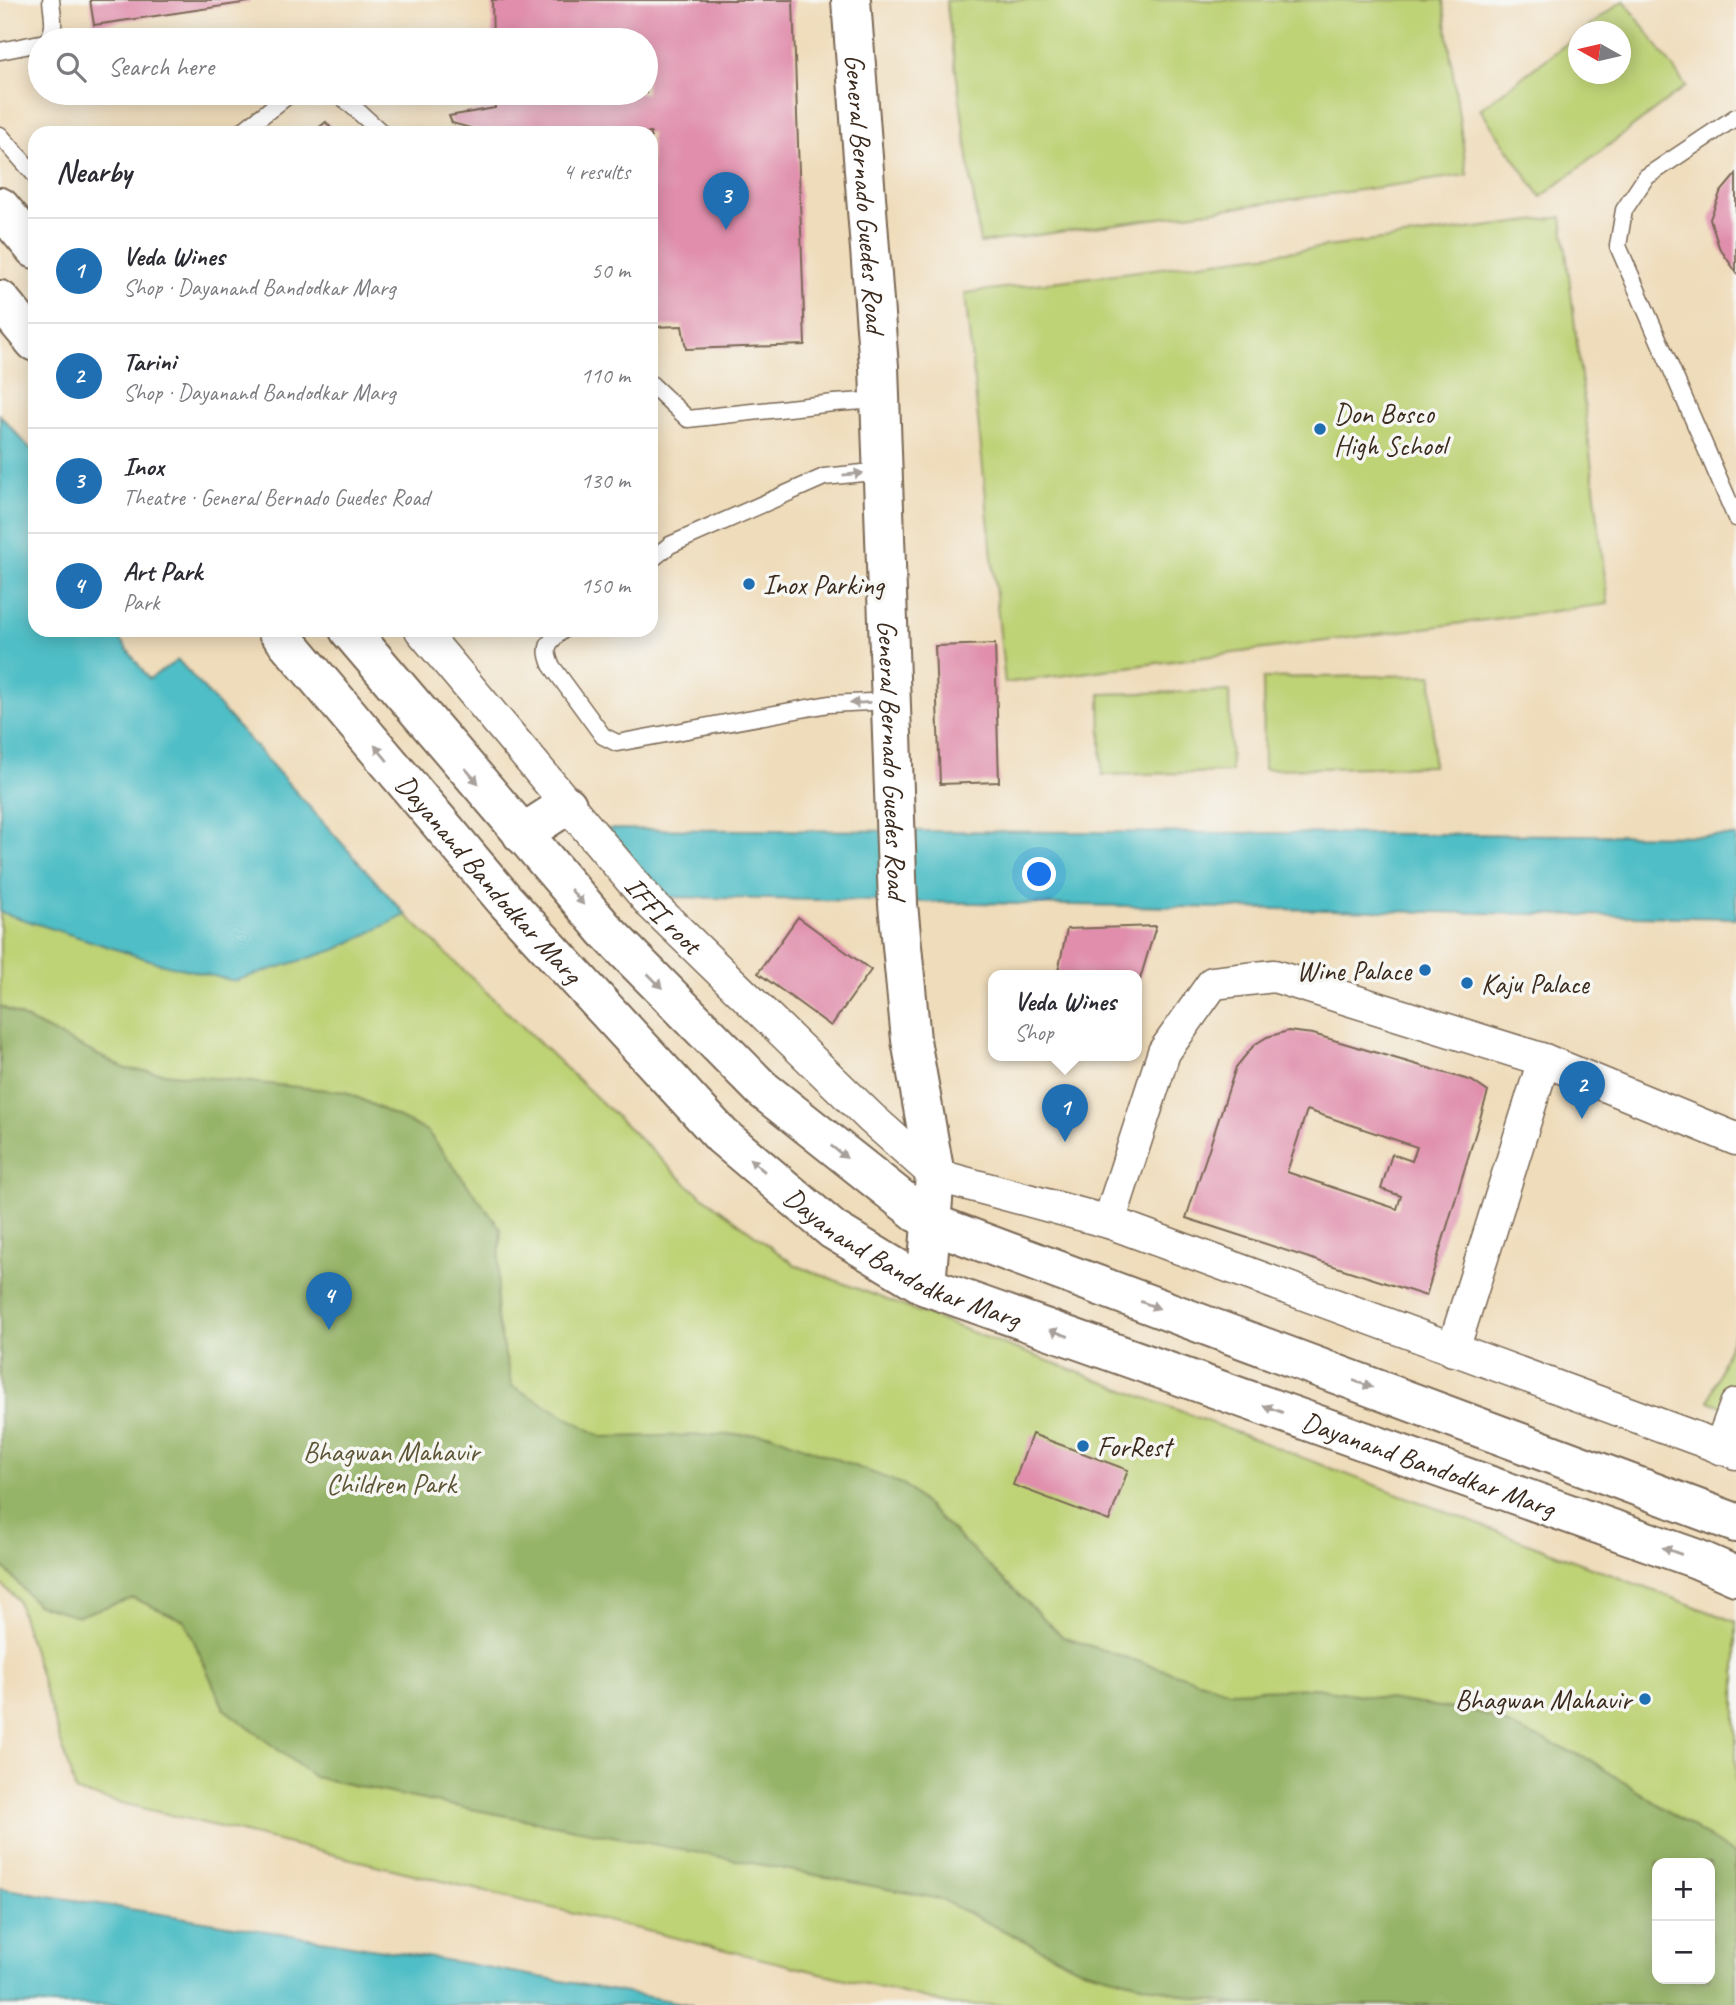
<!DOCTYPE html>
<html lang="en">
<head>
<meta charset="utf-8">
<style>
  body { margin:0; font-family:Caveat,sans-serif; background:#f2f2f3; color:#2b2b33 }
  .controls { position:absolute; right:21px; bottom:21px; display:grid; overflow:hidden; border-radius:14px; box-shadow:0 4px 18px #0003 }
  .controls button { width:63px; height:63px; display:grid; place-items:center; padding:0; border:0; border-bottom:2px solid #e1e1e2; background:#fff; color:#2b2b33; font:35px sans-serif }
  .compass { position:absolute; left:1568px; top:21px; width:63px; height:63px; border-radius:50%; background:#fff; box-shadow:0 4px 18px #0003; rotate:278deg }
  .you { position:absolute; left:1040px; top:875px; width:24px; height:24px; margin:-18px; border:5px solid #fff; border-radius:50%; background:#1a73e8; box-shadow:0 0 0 10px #1a73e833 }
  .badge { display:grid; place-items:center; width:46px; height:46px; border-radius:50%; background:#1f6fb2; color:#fff; font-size:23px; font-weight:700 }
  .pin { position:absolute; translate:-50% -58px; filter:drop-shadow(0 2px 4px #0008) }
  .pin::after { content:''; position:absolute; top:37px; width:24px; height:21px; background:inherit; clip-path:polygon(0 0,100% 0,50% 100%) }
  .popup { position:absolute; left:988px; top:970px; width:154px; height:91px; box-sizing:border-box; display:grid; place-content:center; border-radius:14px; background:#fff; filter:drop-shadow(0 2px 5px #0005); font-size:23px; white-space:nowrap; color:#7c7c81 }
  .popup b { font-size:26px; color:#2b2b33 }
  .popup::after { content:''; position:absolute; left:50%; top:100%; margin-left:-14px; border:14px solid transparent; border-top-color:#fff }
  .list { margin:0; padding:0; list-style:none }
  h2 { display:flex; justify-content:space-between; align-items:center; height:91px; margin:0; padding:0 28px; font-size:30px }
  h2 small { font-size:23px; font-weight:400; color:#7c7c81 }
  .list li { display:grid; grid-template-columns:46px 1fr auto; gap:21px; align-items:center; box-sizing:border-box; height:105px; padding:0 28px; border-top:2px solid #e1e1e2 }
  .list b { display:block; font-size:26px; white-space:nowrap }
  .list p { margin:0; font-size:23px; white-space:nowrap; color:#7c7c81 }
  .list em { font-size:23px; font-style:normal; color:#7c7c81 }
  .icon { flex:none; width:38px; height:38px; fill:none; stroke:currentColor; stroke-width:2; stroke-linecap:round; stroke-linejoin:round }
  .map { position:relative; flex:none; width:1736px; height:2005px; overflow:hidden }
  .search { position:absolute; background:#fff; box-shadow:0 4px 18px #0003; left:28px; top:28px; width:630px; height:77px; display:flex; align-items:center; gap:18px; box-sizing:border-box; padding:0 24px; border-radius:38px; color:#7c7c81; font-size:26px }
  .panel { position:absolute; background:#fff; box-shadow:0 4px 18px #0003; left:28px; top:126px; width:630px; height:511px; border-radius:21px }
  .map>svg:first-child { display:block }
</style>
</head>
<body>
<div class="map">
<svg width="1736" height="2005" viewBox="0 0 1736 2005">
  <rect width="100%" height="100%" fill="#f6f6f2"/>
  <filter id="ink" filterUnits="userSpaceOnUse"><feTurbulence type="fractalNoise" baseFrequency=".0143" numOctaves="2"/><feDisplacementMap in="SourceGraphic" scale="14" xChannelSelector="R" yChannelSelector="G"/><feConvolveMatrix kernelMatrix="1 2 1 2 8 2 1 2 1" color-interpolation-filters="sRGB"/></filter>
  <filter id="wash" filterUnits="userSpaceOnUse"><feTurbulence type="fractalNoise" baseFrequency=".00686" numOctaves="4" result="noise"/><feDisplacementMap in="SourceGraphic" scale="28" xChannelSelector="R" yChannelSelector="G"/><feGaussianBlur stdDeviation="1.57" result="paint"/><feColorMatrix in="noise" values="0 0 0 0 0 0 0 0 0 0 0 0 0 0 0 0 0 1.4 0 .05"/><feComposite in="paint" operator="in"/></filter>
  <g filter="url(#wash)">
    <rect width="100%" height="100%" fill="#efdcba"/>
    <path fill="#bed276" stroke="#7c7e4a" stroke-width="2" fill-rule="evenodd" d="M946,0H1443L1467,175L980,243Z
      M1624,0L1686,86L1541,197L1480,109L1578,35V74H1620V32L1583,31Z
      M1562,217L1608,604L1005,683L965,293Z
      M1432,675L1433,766L1264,769L1263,678Z
      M1229,691L1231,772L1102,775L1100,694Z
      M0,784L382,889L406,915L689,1186L795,1265L1736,1622V2005H952L76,1792L17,1599L0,1583ZM1657,1863H1710V1979H1657Z
      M1736,1327V1412L1709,1401Z"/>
    <path fill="#96b467" stroke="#686f42" stroke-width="2" fill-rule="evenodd" d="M0,1006L126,1069L346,1092L427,1131L501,1229L496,1315L512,1386L602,1437L770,1434L905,1485L1063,1637L1230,1691L1315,1688L1480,1713L1590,1760L1735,1855L1736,2005H1243L1199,1999L1079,1968L940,1899L418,1799L314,1777L224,1709L185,1621L133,1598L78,1616L36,1604L0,1563ZM1657,1863H1710V1979H1657Z"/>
    <path fill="#4fbec6" stroke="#457472" stroke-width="2" d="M0,415L35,454V630H113L149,679L178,660L406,915L335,950L234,981L159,963L0,912Z
      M599,829L1736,836V918L664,897Z
      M0,1888L463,1963L693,2005H0Z"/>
    <g id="blocks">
      <path fill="#e08eac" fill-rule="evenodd" d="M90,0H250V2L94,25Z
        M492,0H793L805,345L686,349L682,326L651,327V133H488L452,123L449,116L495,108V93H646V40H493Z
        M326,122L335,133H312Z
        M1736,174V272L1719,247L1710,219L1720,193Z
        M995,644L999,782L940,784L935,646Z
        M798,917L871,970L831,1026L758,973Z
        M1156,926L1137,989V976H1057L1067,929Z
        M1288,1031L1313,1034L1472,1081L1488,1092L1426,1296L1186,1218L1236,1067L1254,1045L1267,1037ZM1307,1110L1417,1147L1412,1161L1392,1154L1381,1189L1401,1196L1397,1209L1287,1172Z
        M1032,1434L1128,1470L1109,1521L1013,1485Z"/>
    </g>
  </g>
  <g filter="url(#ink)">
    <use href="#blocks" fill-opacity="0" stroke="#7a6855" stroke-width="2"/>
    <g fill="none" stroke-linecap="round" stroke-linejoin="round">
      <defs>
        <path id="service" d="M47,40C57,30 52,14 51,0
          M0,51L40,43
          M338,93L382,133
          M1736,117L1646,177L1624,210L1618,246L1736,518
          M240,133L291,93
          M0,135L35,175
          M651,384L688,419L834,403L880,400
          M651,560L670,545L824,477L882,471
          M563,630C549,642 543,646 551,665L603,736L617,743L829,704L891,701"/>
        <g id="minor">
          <path id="s1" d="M421,630L652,905L871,1118L935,1175L1109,1222L1736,1453"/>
          <path d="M1109,1222L1164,1052L1213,983L1274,976L1544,1060L1736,1139"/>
          <path d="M1453,1350L1544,1060"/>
          <path d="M1720,1448L1736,1405"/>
        </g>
        <g id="tertiary">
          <path id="s2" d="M851,0L879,367L898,904L911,1040L935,1175L926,1286"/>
        </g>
        <path id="secondary" d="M522,834L567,805"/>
        <g id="primary">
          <path d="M0,207L35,249"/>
          <path d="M0,300L35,342"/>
          <path id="s3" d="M277,630L504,899L722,1136L833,1230L926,1286L1697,1559L1736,1576"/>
          <path d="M349,630L607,932L762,1089L931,1223L1736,1523"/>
        </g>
      </defs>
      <use href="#service" stroke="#7a6855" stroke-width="19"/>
      <use href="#minor" stroke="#7a6855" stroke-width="35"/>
      <use href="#tertiary" stroke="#7a6855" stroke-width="42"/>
      <use href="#secondary" stroke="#7a6855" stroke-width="42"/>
      <use href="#primary" stroke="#7a6855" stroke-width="42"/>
      <use href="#service" stroke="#fff" stroke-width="16"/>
      <use href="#minor" stroke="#fff" stroke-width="32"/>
      <use href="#tertiary" stroke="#fff" stroke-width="38"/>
      <use href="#secondary" stroke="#fff" stroke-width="38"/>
      <use href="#primary" stroke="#fff" stroke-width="38"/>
    </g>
    <defs><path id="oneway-solid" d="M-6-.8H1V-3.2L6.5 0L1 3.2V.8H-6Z" transform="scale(1.75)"/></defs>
    <g fill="#a79f9a">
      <use href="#oneway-solid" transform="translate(853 474) rotate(-6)"/>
      <use href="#oneway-solid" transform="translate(860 703) rotate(177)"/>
      <use href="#oneway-solid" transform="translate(381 753) rotate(-130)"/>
      <use href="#oneway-solid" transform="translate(472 776) rotate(49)"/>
      <use href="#oneway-solid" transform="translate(577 897) rotate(50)"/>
      <use href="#oneway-solid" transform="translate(655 981) rotate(45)"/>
      <use href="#oneway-solid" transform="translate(839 1152) rotate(38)"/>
      <use href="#oneway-solid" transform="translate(757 1165) rotate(-139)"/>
      <use href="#oneway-solid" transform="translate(1150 1305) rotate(20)"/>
      <use href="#oneway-solid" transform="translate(1059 1333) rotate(-160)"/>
      <use href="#oneway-solid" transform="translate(1363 1384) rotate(20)"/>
      <use href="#oneway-solid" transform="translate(1273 1409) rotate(-160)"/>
      <use href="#oneway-solid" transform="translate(1672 1551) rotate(-160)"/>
    </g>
  </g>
  <g fill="#1f6fb2" stroke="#f6f6f2" stroke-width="2.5">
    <circle cx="1320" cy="429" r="7"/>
    <circle cx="749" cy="584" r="7"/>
    <circle cx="1425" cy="970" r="7"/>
    <circle cx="1467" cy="983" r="7"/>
    <circle cx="1083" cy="1446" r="7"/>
    <circle cx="1645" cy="1699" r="7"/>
  </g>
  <g text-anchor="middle" stroke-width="7" stroke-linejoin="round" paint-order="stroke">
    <g font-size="28" fill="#3b2a1e" stroke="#f6f6f2">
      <text dy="10" stroke="none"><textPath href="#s2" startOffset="194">General Bernado Guedes Road</textPath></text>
      <text dy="10" stroke="none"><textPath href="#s2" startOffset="761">General Bernado Guedes Road</textPath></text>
      <text dy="10" stroke="none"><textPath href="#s3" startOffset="327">Dayanand Bandodkar Marg</textPath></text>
      <text dy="10" stroke="none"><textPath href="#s1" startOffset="374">IFFI root</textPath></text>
      <text dy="10" stroke="none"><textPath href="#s3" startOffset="894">Dayanand Bandodkar Marg</textPath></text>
      <text dy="10" stroke="none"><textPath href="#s3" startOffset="1461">Dayanand Bandodkar Marg</textPath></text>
    </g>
    <g font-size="28" fill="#3b2a1e" stroke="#f6f6f2" text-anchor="start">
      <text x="1334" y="423">Don Bosco<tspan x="1334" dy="32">High School</tspan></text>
      <text x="763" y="594">Inox Parking</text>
      <text x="1411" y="980" text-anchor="end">Wine Palace</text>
      <text x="1481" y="993">Kaju Palace</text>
      <text x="1097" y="1456">ForRest</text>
      <text x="1631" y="1709" text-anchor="end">Bhagwan Mahavir</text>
    </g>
    <g font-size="28" fill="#5c5434" stroke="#f6f6f2">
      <text x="391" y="1461">Bhagwan Mahavir<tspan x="391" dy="32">Children Park</tspan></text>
    </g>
  </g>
</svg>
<div class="controls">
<button>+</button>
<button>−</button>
</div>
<svg class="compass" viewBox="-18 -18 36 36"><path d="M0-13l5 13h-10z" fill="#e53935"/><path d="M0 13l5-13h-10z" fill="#7c7c81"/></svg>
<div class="you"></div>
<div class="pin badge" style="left:1065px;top:1142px">1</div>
<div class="popup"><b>Veda Wines</b>Shop</div>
<div class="pin badge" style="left:1582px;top:1119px">2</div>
<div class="pin badge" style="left:726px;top:230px">3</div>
<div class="pin badge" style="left:329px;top:1330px">4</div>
<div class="search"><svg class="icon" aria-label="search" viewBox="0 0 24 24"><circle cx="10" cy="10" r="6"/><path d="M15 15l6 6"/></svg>Search here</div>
<section class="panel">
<h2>Nearby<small>4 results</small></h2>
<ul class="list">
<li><span class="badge">1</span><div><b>Veda Wines</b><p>Shop · Dayanand Bandodkar Marg</p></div><em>50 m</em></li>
<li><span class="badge">2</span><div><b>Tarini</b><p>Shop · Dayanand Bandodkar Marg</p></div><em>110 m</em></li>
<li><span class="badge">3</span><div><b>Inox</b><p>Theatre · General Bernado Guedes Road</p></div><em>130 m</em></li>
<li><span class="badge">4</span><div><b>Art Park</b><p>Park</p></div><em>150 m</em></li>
</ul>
</section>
</div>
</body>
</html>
